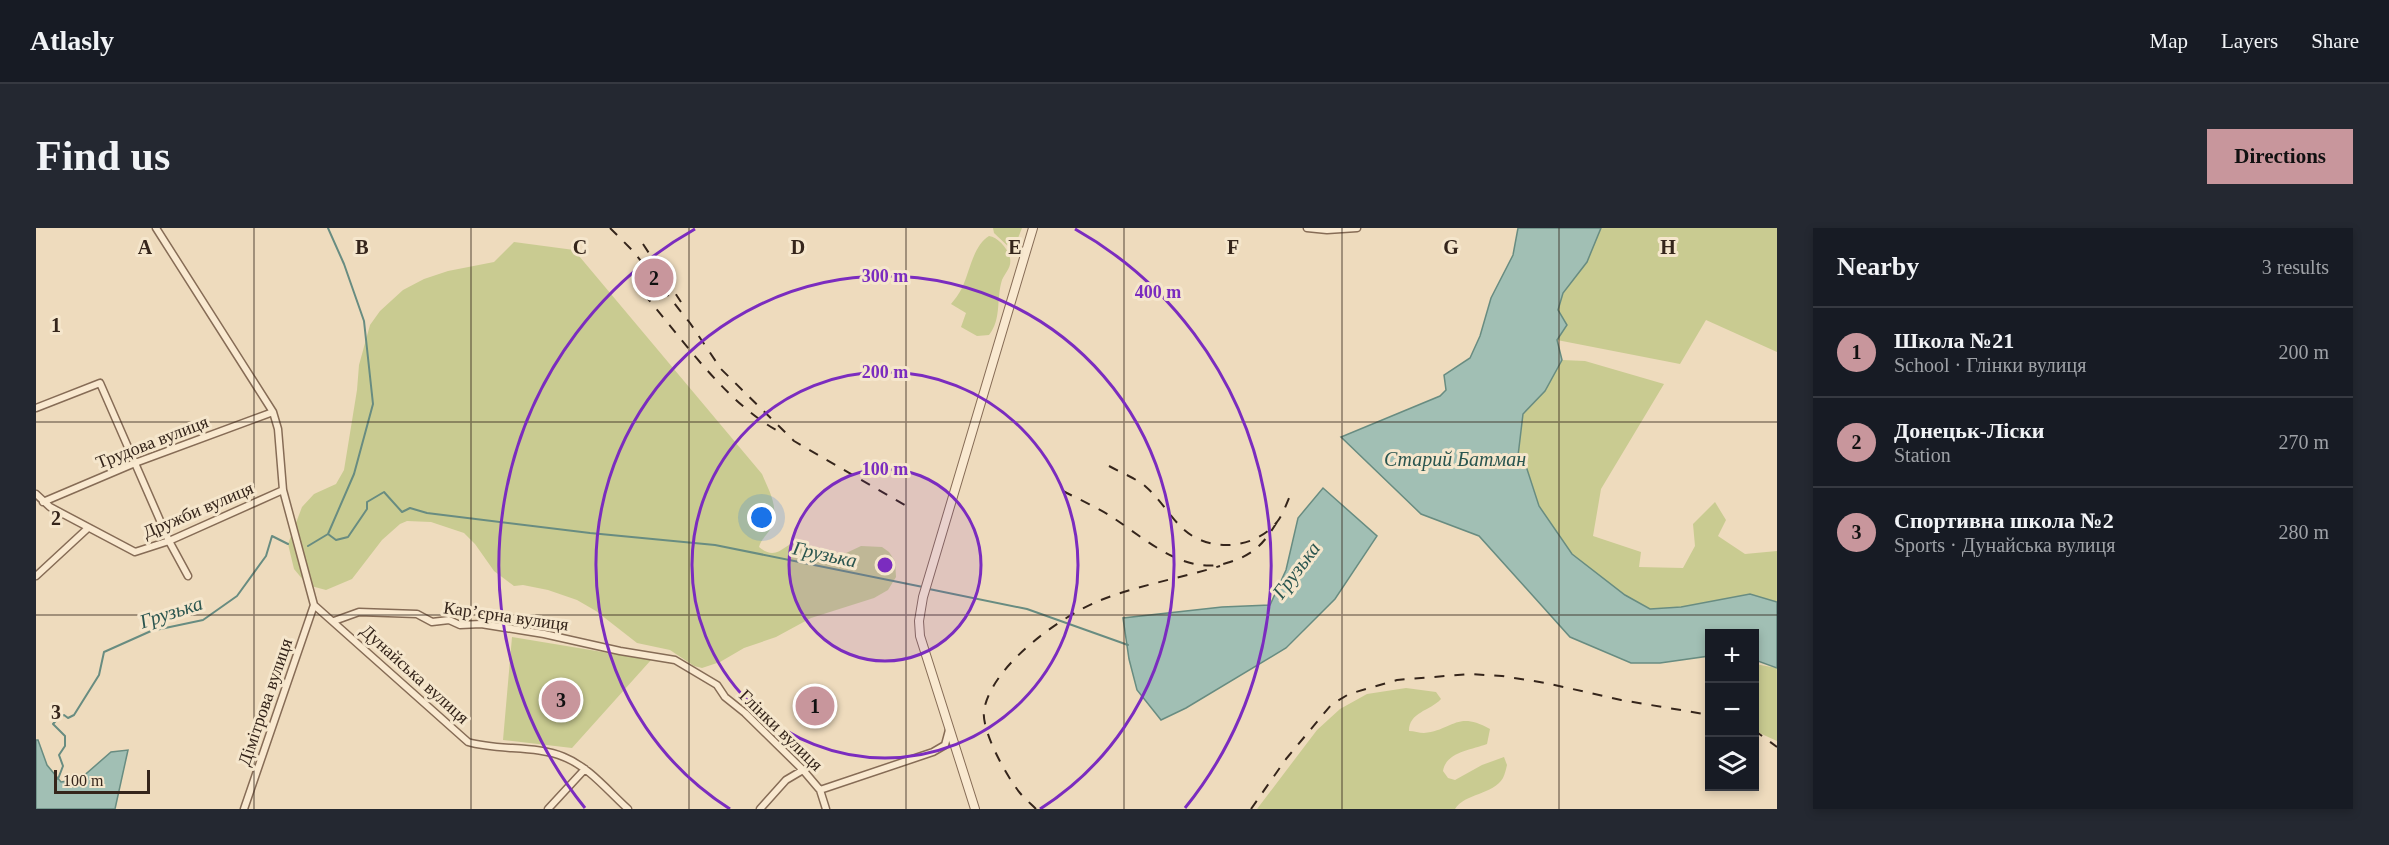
<!DOCTYPE html>
<html lang="en">
<head>
<meta charset="utf-8">
<style>
  body { margin:0; font-family:"Times New Roman",serif; background:#242831; color:#f1f3f6 }
  .controls { position:absolute; right:18px; bottom:18px; display:grid; overflow:hidden; border-radius:0px; box-shadow:0 3px 9px #0003 }
  .controls button { width:54px; height:54px; display:grid; place-items:center; padding:0; border:0; border-bottom:2px solid #363941; background:#171b24; color:#f1f3f6; font:30px sans-serif }
  .scale { position:absolute; left:18px; bottom:15px; width:96px; box-sizing:border-box; padding-left:6px; border:3px solid #35251b; border-top:0; font-size:16px; line-height:21px; white-space:nowrap; color:#35251b; -webkit-text-stroke:4px #f5e6cc; paint-order:stroke }
  .you { position:absolute; left:726px; top:290px; width:21px; height:21px; margin:-15px; border:4px solid #fff; border-radius:50%; background:#1a73e8; box-shadow:0 0 0 9px #1a73e833 }
  .badge { display:grid; place-items:center; width:39px; height:39px; border-radius:50%; background:#c8969c; color:#111; font-size:20px; font-weight:700 }
  .pin { position:absolute; translate:-50% -50%; border:3px solid #fff; box-shadow:0 2px 6px #0006 }
  .list { margin:0; padding:0; list-style:none }
  h2 { display:flex; justify-content:space-between; align-items:center; height:78px; margin:0; padding:0 24px; font-size:26px }
  h2 small { font-size:20px; font-weight:400; color:#9ea1a6 }
  .list li { display:grid; grid-template-columns:39px 1fr auto; gap:18px; align-items:center; box-sizing:border-box; height:90px; padding:0 24px; border-top:2px solid #363941 }
  .list b { display:block; font-size:22px; white-space:nowrap }
  .list p { margin:0; font-size:20px; white-space:nowrap; color:#9ea1a6 }
  .list em { font-size:20px; font-style:normal; color:#9ea1a6 }
  .icon { flex:none; width:33px; height:33px; fill:none; stroke:currentColor; stroke-width:2; stroke-linecap:round; stroke-linejoin:round }
  .map { position:relative; flex:none; width:1741px; height:581px; overflow:hidden; border-radius:0px }
  header { display:flex; align-items:center; gap:36px; box-sizing:border-box; height:84px; padding:0 30px; background:#171b24; border-bottom:2px solid #363941 }
  header strong { font-size:28px }
  nav { display:flex; gap:33px; margin-inline-start:auto; font-size:21px }
  .intro { display:flex; align-items:center; justify-content:space-between; box-sizing:border-box; height:144px; padding:0 36px }
  h1 { margin:0; font-size:42px }
  .button { padding:15px 27px; border-radius:0px; background:#c8969c; color:#111; font-size:21px; font-weight:700 }
  main { display:flex; gap:36px; padding:0 36px }
  aside { flex:1; background:#171b24; border-radius:0px; box-shadow:0 3px 9px #0003 }
  .map>svg:first-child { display:block }
</style>
</head>
<body>
<header>
<strong>Atlasly</strong>
<nav><a>Map</a><a>Layers</a><a>Share</a></nav>
</header>
<div class="intro"><h1>Find us</h1><a class="button">Directions</a></div>
<main>
<div class="map">
<svg width="1741" height="581" viewBox="0 0 1741 581">
  <rect width="100%" height="100%" fill="#eedbbd"/>
  <path fill="#c9cb91" d="M957,0H986L977,23L958,5Z
    M1565,0H1741V124L1670,92L1644,136L1521,112L1531,97L1522,83L1527,65L1551,34Z
    M953,8C962,9 972,21 974,30C976,39 969,45 966,52C960,70 966,91 953,107L941,108L925,99L930,85L915,76C919,71 923,66 926,60C934,43 937,18 953,8Z
    M478,14L538,22L726,246C733,263 743,278 736,298C733,305 725,311 723,319C750,342 753,288 785,330L793,331L806,327L825,318L846,319L853,324L859,333L860,349L852,362L838,370L775,390L740,409L708,420L684,434L666,440L658,438L634,422L601,415L560,383L541,372L512,362L487,357L478,358L458,343L439,316L428,305L395,294L371,293L364,296L346,312L316,351L290,362L275,358L268,353L258,341L252,316L266,279L278,266L300,256L308,242L321,162L323,137L334,97L344,83L367,62L388,51L412,43L458,34Z
    M1526,132L1549,133L1628,156L1565,261L1557,308L1605,324L1603,339L1647,340L1659,318L1657,296L1679,274L1690,292L1682,308L1709,326L1741,323V374L1714,366L1645,379L1614,381L1589,367L1536,326L1503,278L1491,241L1482,228L1487,186L1509,163Z
    M476,409L615,432L536,520L467,512Z
    M1719,436L1741,440V513L1719,503Z
    M1370,460L1400,464L1405,471C1394,483 1373,484 1373,503C1378,503 1383,505 1388,505C1417,502 1421,482 1454,501L1451,516C1435,522 1410,524 1407,543L1412,550L1419,552L1446,537L1468,529L1471,537C1470,541 1469,546 1467,550C1457,567 1429,565 1419,581H1221L1281,502L1304,481L1331,466Z"/>
  <path fill="#a1bfb4" stroke="#688c81" stroke-width="1.5" d="M1482,0H1565L1551,34L1527,65L1522,82L1531,97L1521,112L1526,132L1509,163L1487,186L1482,228L1491,241L1503,278L1536,326L1589,367L1614,381L1645,379L1714,366L1741,374V440L1719,432L1718,406H1674L1673,428L1624,435H1595L1534,409L1443,308L1385,286L1305,209L1404,168L1410,162L1408,147L1434,130L1444,108L1455,70L1477,27Z
    M1287,260L1341,308L1299,371L1250,420L1150,480L1125,492L1101,462L1093,431L1087,390L1186,379L1234,377L1250,342L1262,290Z
    M0,512H2L11,537L25,554L44,551L75,524L92,522L79,581H0Z"/>
  <g fill="none" stroke-linecap="round" stroke-linejoin="round">
    <path stroke="#688c81" stroke-width="2" d="M292,0L308,36L328,93L337,176L318,246L292,306
      M272,318L292,306L300,312L312,309L331,281V274L348,264L366,284L374,280L391,285L554,305L679,317L887,359
      M893,361L991,381L1092,417
      M22,551L27,538L23,527L29,518V508L17,496L24,488L28,487L32,490L38,487L63,447L68,424L115,403L167,392L201,368L230,328L236,308L252,316"/>
    <defs>
      <path id="minor" d="M120,0L237,184L242,201L247,262L278,377
        M1271,0L1291,2L1321,0
        M0,180L64,155L133,313L152,348
        M0,266L14,279L99,324L133,313L247,262
        M7,274L99,235L237,184
        M0,348L52,300
        M278,377L432,514C462,523 500,517 528,529C553,539 572,563 592,581
        M298,393L323,384L381,386L396,394L413,392L424,397L445,396L508,406L584,423L639,432L681,457L689,469L709,485L767,542L784,562L790,581
        M784,562L897,524L909,517L913,502
        M208,581L278,377
        M512,581L549,541
        M724,581L750,552L767,542"/>
      <path id="tertiary" d="M939,581L884,408L883,393L887,369L997,0"/>
    </defs>
    <use href="#minor" stroke="#866c56" stroke-width="9"/>
    <use href="#tertiary" stroke="#866c56" stroke-width="10"/>
    <use href="#minor" stroke="#f9e9d0" stroke-width="6"/>
    <use href="#tertiary" stroke="#f9e9d0" stroke-width="8"/>
    <path stroke="#35251b" stroke-width="2" stroke-dasharray="10 10" stroke-linecap="butt" d="M574,0L598,24L618,50L654,95L685,141L758,213L874,280
      M607,16L645,74
      M608,66C647,112 688,172 740,202
      M1073,238C1084,244 1099,250 1109,258C1123,270 1133,287 1146,300C1172,325 1218,322 1241,294C1248,285 1252,271 1257,261
      M1027,263C1044,272 1063,280 1079,291C1113,314 1152,349 1194,334C1219,326 1228,315 1241,294
      M1718,502L1741,519
      M1000,581C995,576 989,571 984,565C971,549 945,503 948,482C956,437 1025,388 1065,372C1103,357 1145,350 1184,338
      M1215,581L1250,531L1295,477L1313,466L1361,452L1433,446L1466,448L1510,455L1585,472L1674,487"/>
  </g>
  <path fill="none" stroke="#35251b" stroke-width="1.5" stroke-opacity="0.55" d="M218,0V581M435,0V581M653,0V581M870,0V581M1088,0V581M1306,0V581M1523,0V581M0,194H1741M0,387H1741"/>
  <circle cx="849" cy="337" r="96" fill="#7b2cbf" fill-opacity=".12"/>
  <g fill="none" stroke="#7b2cbf" stroke-width="3">
    <circle cx="849" cy="337" r="96"/>
    <circle cx="849" cy="337" r="193"/>
    <path d="M694 581A289 289 0 1 1 1004 581"/>
    <path d="M549 580A386 386 0 0 1 659 1M1039 1A386 386 0 0 1 1149 580"/>
  </g>
  <g text-anchor="middle" stroke-width="6" stroke-linejoin="round" paint-order="stroke">
    <g font-size="18" fill="#35251b" stroke="#f5e6cc">
      <text transform="translate(116 214) rotate(-21)" y="6">Трудова вулиця</text>
      <text transform="translate(162 282) rotate(-23)" y="6">Дружби вулиця</text>
      <text transform="translate(470 388) rotate(8)" y="6">Кар’єрна вулиця</text>
      <text transform="translate(379 446) rotate(42)" y="6">Дунайська вулиця</text>
      <text transform="translate(229 474) rotate(-71)" y="6">Дімітрова вулиця</text>
      <text transform="translate(745 502) rotate(44)" y="6">Глінки вулиця</text>
    </g>
    <g font-size="20" font-style="italic" fill="#2a554f" stroke="#f5e6cc">
      <text x="1419" y="238">Старий Батман</text>
      <text transform="translate(789 326) rotate(12)" y="7">Грузька</text>
      <text transform="translate(1260 342) rotate(-53)" y="7">Грузька</text>
      <text transform="translate(135 384) rotate(-18)" y="7">Грузька</text>
    </g>
  </g>
  <g font-size="20" text-anchor="middle" font-weight="bold" fill="#35251b" stroke="#f5e6cc" stroke-width="6" stroke-linejoin="round" paint-order="stroke">
    <text x="109" y="26">A</text>
    <text x="326" y="26">B</text>
    <text x="544" y="26">C</text>
    <text x="762" y="26">D</text>
    <text x="979" y="26">E</text>
    <text x="1197" y="26">F</text>
    <text x="1415" y="26">G</text>
    <text x="1632" y="26">H</text>
    <text x="20" y="104">1</text>
    <text x="20" y="297">2</text>
    <text x="20" y="491">3</text>
  </g>
  <circle cx="849" cy="337" r="9" fill="#7b2cbf" stroke="#f5e6cc" stroke-width="3"/>
  <g font-size="18" text-anchor="middle" font-weight="bold" fill="#7b2cbf" stroke="#f5e6cc" stroke-width="6" stroke-linejoin="round" paint-order="stroke">
    <text x="849" y="54">300 m</text>
    <text x="1122" y="70">400 m</text>
    <text x="849" y="150">200 m</text>
    <text x="849" y="247">100 m</text>
  </g>
</svg>
<div class="controls">
<button>+</button>
<button>−</button>
<button><svg class="icon" aria-label="layers" viewBox="0 0 24 24"><path d="M12 4l9 5-9 5-9-5zM3 14l9 5 9-5"/></svg></button>
</div>
<div class="scale">100 m</div>
<div class="you"></div>
<div class="pin badge" style="left:779px;top:478px">1</div>
<div class="pin badge" style="left:618px;top:50px">2</div>
<div class="pin badge" style="left:525px;top:472px">3</div>
</div>
<aside>
<h2>Nearby<small>3 results</small></h2>
<ul class="list">
<li><span class="badge">1</span><div><b>Школа №21</b><p>School · Глінки вулиця</p></div><em>200 m</em></li>
<li><span class="badge">2</span><div><b>Донецьк-Ліски</b><p>Station</p></div><em>270 m</em></li>
<li><span class="badge">3</span><div><b>Спортивна школа №2</b><p>Sports · Дунайська вулиця</p></div><em>280 m</em></li>
</ul>
</aside>
</main>
</body>
</html>
